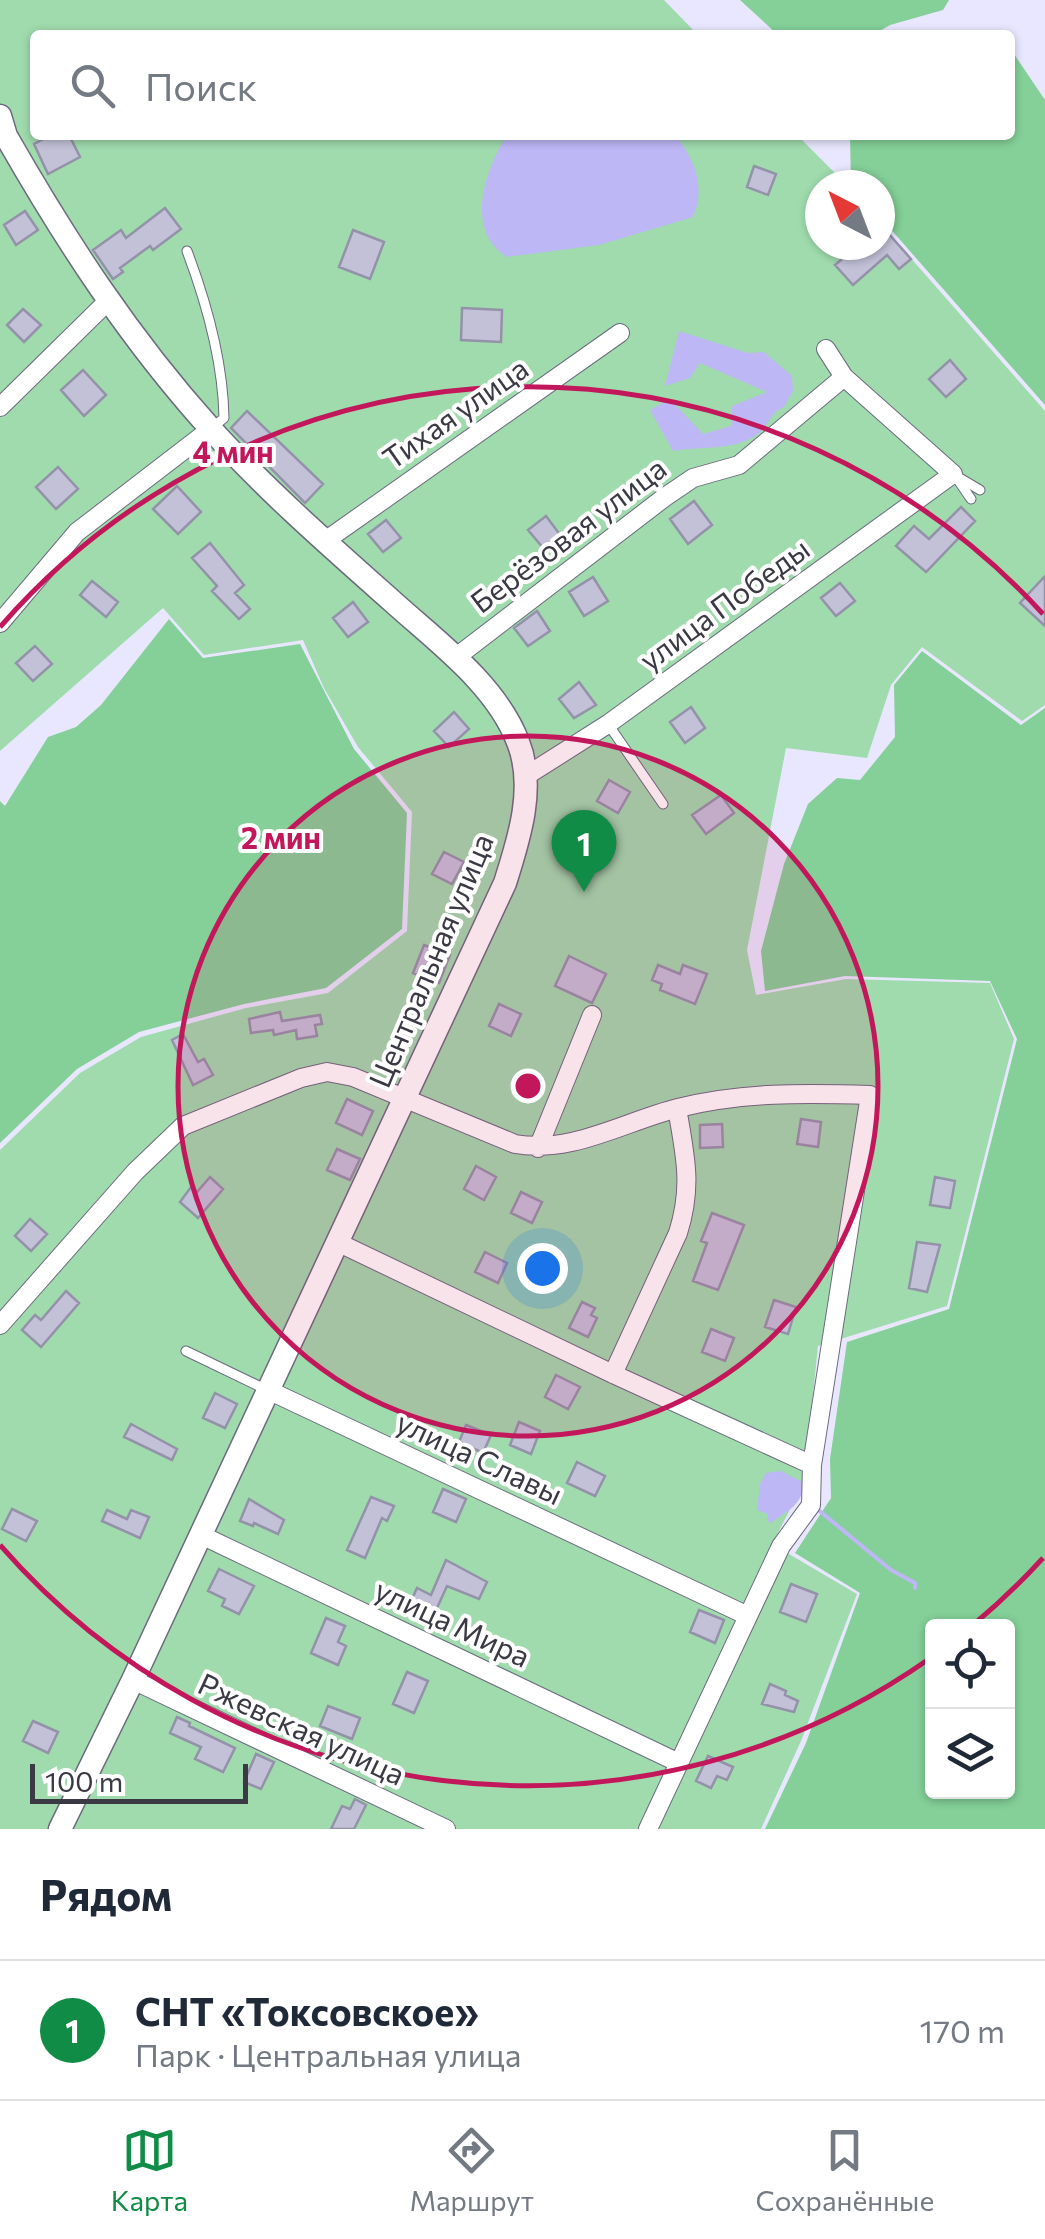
<!DOCTYPE html>
<html lang="ru">
<head>
<meta charset="utf-8">
<style>
  body { margin:0; font-family:Commissioner,sans-serif; background:#f6f6f7; color:#1f2937 }
  .controls { position:absolute; right:30px; bottom:30px; display:grid; overflow:hidden; border-radius:10px; box-shadow:0 2px 8px #0004 }
  .controls button { width:90px; height:90px; display:grid; place-items:center; padding:0; border:0; border-bottom:2px solid #e0e1e3; background:#fff; color:#1f2937; font:50px sans-serif }
  .compass { position:absolute; left:805px; top:170px; width:90px; height:90px; border-radius:50%; background:#fff; box-shadow:0 2px 8px #0004; rotate:318deg }
  .scale { position:absolute; left:30px; bottom:25px; width:218px; box-sizing:border-box; padding-left:10px; border:5px solid #3b3a44; border-top:0; font-size:28px; line-height:35px; white-space:nowrap; color:#3b3a44; -webkit-text-stroke:8px #fff; paint-order:stroke }
  .you { position:absolute; left:542px; top:1268px; width:35px; height:35px; margin:-25px; border:8px solid #fff; border-radius:50%; background:#1a73e8; box-shadow:0 0 0 15px #1a73e833 }
  .badge { display:grid; place-items:center; width:65px; height:65px; border-radius:50%; background:#118c47; color:#fff; font-size:32px; font-weight:700 }
  .pin { position:absolute; translate:-50% -82px; filter:drop-shadow(0 2px 5px #0008) }
  .pin::after { content:''; position:absolute; top:52px; width:35px; height:30px; background:inherit; clip-path:polygon(0 0,100% 0,50% 100%) }
  .list { margin:0; padding:0; list-style:none }
  h2 { display:flex; justify-content:space-between; align-items:center; height:130px; margin:0; padding:0 40px; font-size:42px }
  h2 small { font-size:32px; font-weight:400; color:#747a83 }
  .list li { display:grid; grid-template-columns:65px 1fr auto; gap:30px; align-items:center; box-sizing:border-box; height:140px; padding:0 40px; border-top:2px solid #e0e1e3 }
  .list b { display:block; font-size:38px; white-space:nowrap }
  .list p { margin:0; font-size:32px; white-space:nowrap; color:#747a83 }
  .list em { font-size:32px; font-style:normal; color:#747a83 }
  .icon { flex:none; width:55px; height:55px; fill:none; stroke:currentColor; stroke-width:2; stroke-linecap:round; stroke-linejoin:round }
  .map { position:relative; flex:none; width:1045px; height:1829px; overflow:hidden }
  .search { position:absolute; background:#fff; box-shadow:0 2px 8px #0004; left:30px; right:30px; top:30px; height:110px; display:flex; align-items:center; gap:25px; box-sizing:border-box; padding:0 35px; border-radius:10px; color:#747a83; font-size:38px }
  .sheet { height:270px; background:#fff }
  nav { display:flex; justify-content:space-around; align-items:center; box-sizing:border-box; height:140px; border-top:2px solid #e0e1e3; background:#fff; font-size:28px; color:#747a83 }
  nav a { display:grid; justify-items:center; gap:5px }
  nav .on { color:#118c47 }
  .map>svg:first-child { display:block }
</style>
</head>
<body>
<div class="map">
<svg width="1045" height="1829" viewBox="0 0 1045 1829">
  <rect width="100%" height="100%" fill="#e8e7ff"/>
  <path fill="#9fdbad" d="M0,0H664L698,35H35V135H797L847,185H820V245H880V223L1045,411V705L1022,721L922,647L891,685L867,758L786,748L747,950L756,995L846,979L990,983L1014,1039L947,1306L818,1346L804,1483L772,1544L857,1594L801,1741L761,1829H0V1150L80,1073L141,1037L246,1008L328,993L407,931L412,812L358,747L324,688L303,640L204,655L163,608L0,751Z"/>
  <path fill="#84d098" fill-rule="evenodd" d="M740,0H949L943,10L890,25L873,35H778Z
    M1014,54L1045,100V405L880,217V185L851,183L850,135H1010V55Z
    M169,619L203,658L300,644L354,749L407,813L402,929L326,988L244,1004L139,1032L77,1069L0,1143V801L5,806L48,737L76,727L101,705Z
    M922,651L1021,725L1045,708V1829H765L806,1743L860,1593L795,1553L831,1498L830,1459L847,1342L949,1309L1017,1039L990,981L845,976L765,991L761,951L784,864L808,804L837,778L860,780L895,737L894,685ZM1008,1626V1792H932V1626Z"/>
  <path fill="#beb7f6" d="M507,135H675C695,159 706,187 693,217L599,245L507,257C464,230 485,170 507,135Z
    M679,331L748,353L764,352L792,376L793,391L784,407C770,412 768,428 755,436C732,451 699,446 673,451L650,410L670,399L703,434L731,426L732,406L767,392L700,363L690,378L665,386Z
    M781,1471L804,1483C802,1507 787,1510 771,1523L767,1520L768,1514L757,1510L760,1484L766,1473Z"/>
  <g fill="none" stroke-linecap="round" stroke-linejoin="round">
    <path stroke="#beb7f6" stroke-width="4" d="M816,1508L891,1570L915,1583V1588"/>
  </g>
  <path fill="#c2c1d8" stroke="#9492a9" stroke-width="2.5" d="M51,135H69L80,157L48,174L34,144Z
    M754,166L776,174L768,195L747,187Z
    M165,208L181,229L153,250L150,246L120,268L123,272L113,279L93,250L121,230L126,238Z
    M25,211L38,230L16,245L4,225Z
    M880,224L911,259L899,269L887,255L853,285L835,265L859,245H880Z
    M353,230L384,242L370,279L339,267Z
    M462,308L502,310L501,342L461,340Z
    M23,309L41,325L24,342L7,325Z
    M950,360L966,379L946,397L929,379Z
    M83,370L106,395L84,416L61,390Z
    M247,411L323,484L305,503L231,428Z
    M58,467L78,489L56,509L36,487Z
    M177,486L201,512L178,534L153,509Z
    M694,501L712,525L688,544L670,519Z
    M961,507L975,521L926,572L896,546L914,526L929,539Z
    M546,516L561,536L544,549L528,530Z
    M386,520L401,538L383,552L368,534Z
    M210,543L244,585L235,593L250,609L239,619L212,591L217,586L192,558Z
    M1045,576V626L1020,603Z
    M593,577L608,601L584,616L569,592Z
    M92,581L118,602L106,617L80,595Z
    M840,583L855,601L836,616L821,598Z
    M353,602L368,622L348,637L333,618Z
    M537,611L550,631L528,646L514,628Z
    M35,646L52,664L33,681L16,663Z
    M579,682L596,705L574,718L559,699Z
    M691,707L705,728L685,743L670,722Z
    M454,712L469,729L449,747L434,731Z
    M609,780L630,792L618,813L597,801Z
    M721,795L734,813L706,834L692,815Z
    M576,837L596,845L588,866L567,858Z
    M444,852L464,862L452,884L432,874Z
    M424,945L450,955L439,983L413,973Z
    M569,956L606,974L592,1003L555,986Z
    M658,965L680,974L683,965L707,974L695,1004L660,990L662,984L652,980Z
    M499,1004L521,1014L511,1036L489,1026Z
    M280,1012L282,1021L320,1015L322,1024L315,1025L317,1036L297,1039L296,1030L274,1035L273,1030L251,1033L249,1019Z
    M183,1034L198,1062L204,1059L213,1075L193,1085L172,1040Z
    M347,1099L373,1111L362,1135L336,1123Z
    M801,1119L821,1122L818,1147L797,1144Z
    M722,1124L723,1147L700,1148V1125Z
    M337,1149L360,1159L350,1180L327,1170Z
    M476,1166L496,1177L484,1200L464,1189Z
    M210,1177L223,1189L198,1218L180,1202L191,1187L197,1192Z
    M935,1177L955,1181L950,1208L930,1205Z
    M521,1192L542,1202L532,1223L511,1213Z
    M712,1213L744,1225L718,1290L693,1281L707,1243L701,1241Z
    M30,1219L47,1234L31,1251L15,1236Z
    M917,1242L940,1245L927,1292L909,1288Z
    M485,1252L507,1263L498,1283L475,1272Z
    M66,1291L79,1303L41,1347L22,1330L35,1315L41,1320Z
    M774,1300L796,1307L788,1334L765,1327Z
    M582,1302L595,1308L591,1315L597,1318L588,1337L569,1328Z
    M711,1329L734,1338L725,1361L702,1352Z
    M556,1375L580,1387L568,1409L545,1397Z
    M215,1393L237,1404L225,1428L203,1418Z
    M519,1422L540,1431L531,1454L510,1445Z
    M131,1424L177,1449L172,1460L124,1437Z
    M466,1425L491,1435L483,1453L459,1442Z
    M577,1462L605,1476L595,1496L567,1483Z
    M443,1489L466,1499L456,1522L433,1512Z
    M371,1497L394,1506L387,1521L382,1518L365,1558L347,1550Z
    M249,1499L284,1520L278,1534L254,1523L253,1526L240,1521Z
    M12,1509L37,1521L26,1541L2,1529Z
    M107,1510L127,1519L131,1510L149,1517L140,1538L102,1521Z
    M446,1560L487,1582L479,1599L447,1586L432,1619L408,1608L417,1588L431,1595Z
    M219,1569L254,1586L239,1614L222,1606L225,1599L208,1591Z
    M791,1584L817,1594L806,1622L780,1612Z
    M699,1610L724,1620L715,1643L690,1632Z
    M326,1618L345,1626L338,1642L346,1646L338,1665L311,1653Z
    M407,1672L428,1681L414,1713L393,1704Z
    M770,1684L786,1691L785,1695L798,1701L794,1712L762,1704Z
    M328,1706L360,1718L352,1739L320,1726Z
    M177,1717L190,1723L189,1726L235,1748L223,1772L195,1759L201,1747L170,1733Z
    M33,1721L58,1732L48,1753L23,1741Z
    M256,1754L274,1762L261,1789L244,1782Z
    M708,1756L733,1767L727,1780L717,1776L711,1788L696,1781Z
    M355,1799L366,1805L354,1829H331L342,1806L350,1809Z"/>
  <g fill="none" stroke-linecap="round" stroke-linejoin="round">
    <defs>
      <path id="lane" d="M187,251C207,304 223,361 224,418L213,427
        M953,474L980,490
        M958,480L971,499
        M608,724L663,804
        M186,1351L265,1389"/>
      <path id="street" d="M826,349L844,377
        M0,407L107,302
        M325,541L620,333
        M0,623L77,532L211,429
        M455,658L665,497L693,478L739,465L844,377L953,474L608,724L526,776
        M538,1148L592,1015
        M337,1242L613,1374L812,1465
        M0,1325L135,1172L183,1126L301,1078L327,1072L353,1077L515,1144C572,1154 623,1122 678,1108C742,1092 804,1093 870,1095L812,1465L811,1505L781,1546L648,1829
        M613,1374L678,1233C693,1186 685,1155 677,1108
        M268,1390L748,1616
        M201,1535L679,1763
        M133,1680L446,1829"/>
      <path id="secondary" d="M0,116L6,136C66,241 129,338 210,428C266,490 330,546 392,601C436,641 496,684 518,742C536,787 519,839 505,883L133,1680L60,1829"/>
    </defs>
    <use href="#lane" stroke="#6b6a7f" stroke-width="11"/>
    <use href="#street" stroke="#6b6a7f" stroke-width="20"/>
    <use href="#secondary" stroke="#6b6a7f" stroke-width="25"/>
    <use href="#lane" stroke="#fff" stroke-width="9"/>
    <use href="#street" stroke="#fff" stroke-width="18"/>
    <use href="#secondary" stroke="#fff" stroke-width="22"/>
  </g>
  <circle cx="528" cy="1086" r="350" fill="#c2185b" fill-opacity=".12"/>
  <g fill="none" stroke="#c2185b" stroke-width="5">
    <circle cx="528" cy="1086" r="350"/>
    <path d="M1043 1558A699 699 0 0 1 973 1625M929 1659A699 699 0 0 1 0 1545M0 627A699 699 0 0 1 1043 614"/>
  </g>
  <g text-anchor="middle" stroke-width="8" stroke-linejoin="round" paint-order="stroke">
    <g font-size="30" fill="#3b3a44" stroke="#fff">
      <text transform="translate(456 414) rotate(-35)" y="10">Тихая улица</text>
      <text transform="translate(569 536) rotate(-37)" y="10">Берёзовая улица</text>
      <text transform="translate(725 605) rotate(-36)" y="10">улица Победы</text>
      <text transform="translate(432 961) rotate(-67)" y="10">Центральная улица</text>
      <text transform="translate(479 1459) rotate(25)" y="10">улица Славы</text>
      <text transform="translate(452 1624) rotate(25)" y="10">улица Мира</text>
      <text transform="translate(301 1730) rotate(25)" y="10">Ржевская улица</text>
    </g>
  </g>
  <circle cx="528" cy="1086" r="15" fill="#c2185b" stroke="#fff" stroke-width="5"/>
  <g font-size="30" text-anchor="middle" font-weight="bold" fill="#c2185b" stroke="#fff" stroke-width="8" stroke-linejoin="round" paint-order="stroke">
    <text x="233" y="463">4 мин</text>
    <text x="281" y="849">2 мин</text>
  </g>
</svg>
<div class="controls">
<button><svg class="icon" aria-label="locate" viewBox="0 0 24 24"><circle cx="12" cy="12" r="6"/><path d="M12 2v4M12 18v4M2 12h4M18 12h4"/></svg></button>
<button><svg class="icon" aria-label="layers" viewBox="0 0 24 24"><path d="M12 4l9 5-9 5-9-5zM3 14l9 5 9-5"/></svg></button>
</div>
<svg class="compass" viewBox="-18 -18 36 36"><path d="M0-13l5 13h-10z" fill="#e53935"/><path d="M0 13l5-13h-10z" fill="#747a83"/></svg>
<div class="scale">100 m</div>
<div class="you"></div>
<div class="pin badge" style="left:584px;top:892px">1</div>
<div class="search"><svg class="icon" aria-label="search" viewBox="0 0 24 24"><circle cx="10" cy="10" r="6"/><path d="M15 15l6 6"/></svg>Поиск</div>
</div>
<section class="sheet">
<h2>Рядом<small></small></h2>
<ul class="list">
<li><span class="badge">1</span><div><b>СНТ «Токсовское»</b><p>Парк · Центральная улица</p></div><em>170 m</em></li>
</ul>
</section>
<nav>
<a class="on"><svg class="icon" aria-label="map" viewBox="0 0 24 24"><path d="M3 6l6-2 6 2 6-2v14l-6 2-6-2-6 2zM9 4v14M15 6v14"/></svg>Карта</a>
<a><svg class="icon" aria-label="directions" viewBox="0 0 24 24"><path d="M12 3l9 9-9 9-9-9zM9 14v-3h6M13 9l2 2-2 2"/></svg>Маршрут</a>
<a><svg class="icon" aria-label="saved" viewBox="0 0 24 24"><path d="M7 4h10v16l-5-4-5 4z"/></svg>Сохранённые</a>
</nav>
</body>
</html>
